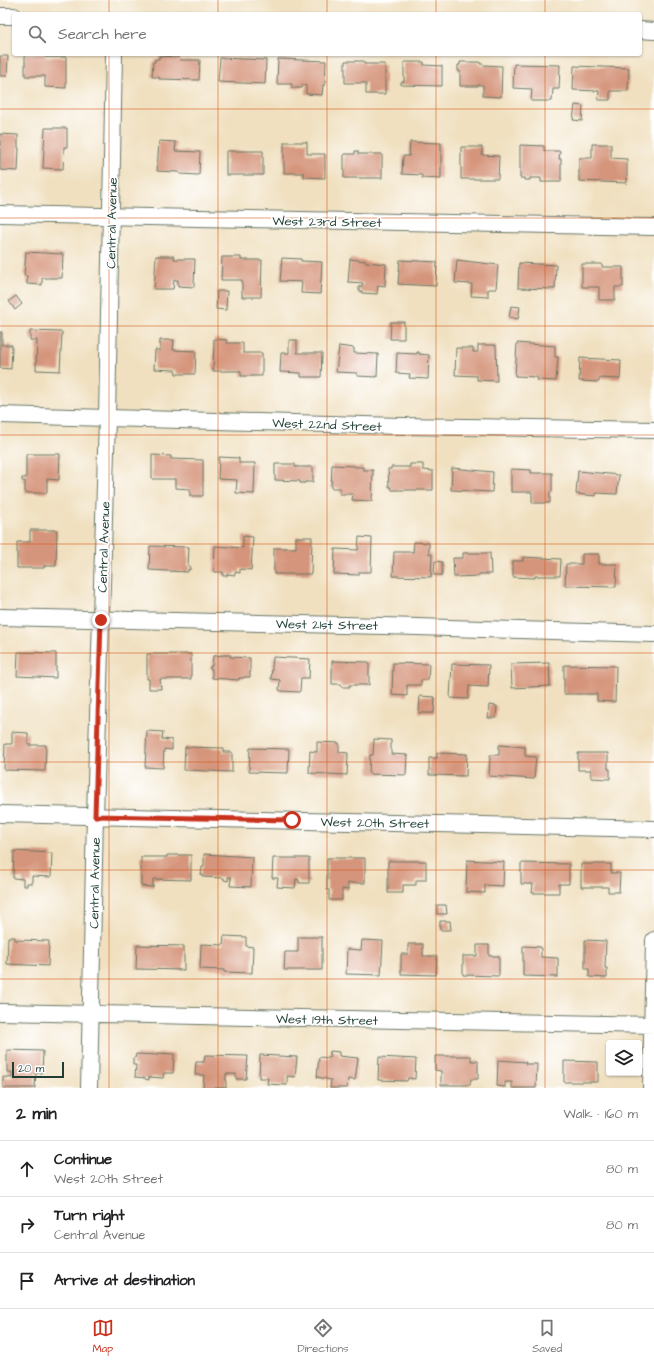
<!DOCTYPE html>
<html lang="en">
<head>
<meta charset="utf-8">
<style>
  body { margin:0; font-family:"Architects Daughter",sans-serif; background:#f2f2f2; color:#202124 }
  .controls { position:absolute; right:12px; bottom:12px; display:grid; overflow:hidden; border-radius:4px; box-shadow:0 1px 3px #0004 }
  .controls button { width:36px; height:36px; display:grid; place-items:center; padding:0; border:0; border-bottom:1px solid #e0e0e0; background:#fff; color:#202124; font:20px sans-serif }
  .scale { position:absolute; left:12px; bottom:10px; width:52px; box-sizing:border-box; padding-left:4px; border:2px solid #1f3d34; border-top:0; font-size:11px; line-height:14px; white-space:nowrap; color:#1f3d34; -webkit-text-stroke:3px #fff; paint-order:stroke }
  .stop { position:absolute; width:12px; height:12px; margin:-9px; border:3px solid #c8321e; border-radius:50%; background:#fff }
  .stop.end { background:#c8321e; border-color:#fff; box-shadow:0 1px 4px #0008 }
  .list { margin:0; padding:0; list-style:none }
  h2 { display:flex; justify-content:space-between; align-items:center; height:52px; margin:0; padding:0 16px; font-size:17px }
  h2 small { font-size:13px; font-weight:400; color:#757577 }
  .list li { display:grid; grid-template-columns:26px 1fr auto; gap:12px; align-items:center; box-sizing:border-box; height:56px; padding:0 16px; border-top:1px solid #e0e0e0 }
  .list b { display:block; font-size:15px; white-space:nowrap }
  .list p { margin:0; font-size:13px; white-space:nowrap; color:#757577 }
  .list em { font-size:13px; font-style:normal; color:#757577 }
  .icon { flex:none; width:22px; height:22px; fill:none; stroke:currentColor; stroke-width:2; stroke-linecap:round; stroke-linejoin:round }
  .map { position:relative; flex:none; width:654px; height:1088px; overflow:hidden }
  .search { position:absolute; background:#fff; box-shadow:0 1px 3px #0004; left:12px; right:12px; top:12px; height:44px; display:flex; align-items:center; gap:10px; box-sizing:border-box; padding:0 14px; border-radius:4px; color:#757577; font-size:15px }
  .sheet { height:220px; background:#fff }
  nav { display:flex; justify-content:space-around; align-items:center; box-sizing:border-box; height:56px; border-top:1px solid #e0e0e0; background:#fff; font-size:11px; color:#757577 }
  nav a { display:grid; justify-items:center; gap:2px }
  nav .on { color:#c8321e }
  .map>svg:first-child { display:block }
</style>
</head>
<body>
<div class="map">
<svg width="654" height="1088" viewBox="0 0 654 1088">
  <rect width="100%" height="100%" fill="#fff"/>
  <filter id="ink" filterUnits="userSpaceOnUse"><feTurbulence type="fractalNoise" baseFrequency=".025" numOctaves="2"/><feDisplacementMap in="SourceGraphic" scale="8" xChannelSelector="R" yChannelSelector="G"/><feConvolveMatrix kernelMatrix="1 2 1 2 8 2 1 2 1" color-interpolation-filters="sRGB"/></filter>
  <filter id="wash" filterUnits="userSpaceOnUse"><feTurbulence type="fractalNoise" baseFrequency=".012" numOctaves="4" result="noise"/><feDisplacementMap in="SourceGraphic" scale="16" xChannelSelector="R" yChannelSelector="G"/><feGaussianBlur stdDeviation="0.9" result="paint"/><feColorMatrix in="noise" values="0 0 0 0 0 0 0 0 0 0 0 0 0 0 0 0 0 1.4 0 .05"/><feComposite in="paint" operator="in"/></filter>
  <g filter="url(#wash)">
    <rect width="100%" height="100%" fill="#f0e0c0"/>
    <g id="blocks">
      <path fill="#d5957c" d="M25,54H45V57H66V88L45,87V76H25Z
        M0,56H8L7,76H0Z
        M159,56L179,57L180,60H200L199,80L159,79V77H152L153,62H155V59H159Z
        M220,58L266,60L265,84L218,82Z
        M278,59L326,61L325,85H323L322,95L306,94V85H302V88H292V84H277Z
        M345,61H364V64H385V94H366V83H345Z
        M404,62H424V65L442,66V86L401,85V82H404Z
        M460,62H480V64H483V65L502,66L501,97L483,96V85H478V86H460V71H458V65H460Z
        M514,64L560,65L559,89H553L552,101H531L532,89L513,88Z
        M574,66L629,68L628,91H610V100H598L599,91L573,90Z
        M575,105L583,106L582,121L573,120Z
        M45,128H67V147H64L63,169L43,168Z
        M0,134L18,135V148H19L18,171L0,170Z
        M159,141L176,142L175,151L200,152L199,175L180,174V173L178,172L157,171Z
        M284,142H307V154H325V178L304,177V173H284Z
        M410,142L441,143V179L422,178V175L402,174L403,156H409Z
        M592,144H611V158L627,159V183L579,181V158H592Z
        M520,145L544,146V151H560L559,159H561V182H541V178H530V180H524V178H520Z
        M461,147H482V155L499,156L498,179H461Z
        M226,151H263V175H226Z
        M355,151H358V154H382V178H344V154H355Z
        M26,252L63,254L62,278H42V285L27,284V276H24Z
        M156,256H174V259H195L194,287L178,286V280H174L173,289H154Z
        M222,257H241V260H262L261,297H242V280H221Z
        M282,258L301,259V261L322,262L320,294L301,293L302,282L280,281Z
        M350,259L366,261V262L386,264L385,286L378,285L377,294L362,293V291H359V286H362L363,283L348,282Z
        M400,260L437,262L436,286L398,284Z
        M457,260L498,265L496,289H488V297L471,296L472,284L455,283Z
        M519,263L556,265L555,289L518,288Z
        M582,264H602V267H623V287H615V300H599V287H582Z
        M217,291H227L226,310L216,309Z
        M16,296L22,304L15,310L9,301Z
        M511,306L520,307L518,319L509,317Z
        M391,322H404V339H390Z
        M30,331L62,332L60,371L36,370L37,340H30Z
        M0,332H2V345H12L11,369L0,368Z
        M214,339L227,340V343H243V353H262V376H241V371H213Z
        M160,340H174L173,350L196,351L195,374H176L175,370L154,369L155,350H160Z
        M289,340H297V353H322L321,377H301V373L280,372L281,353H289Z
        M517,343L555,346V357H558L556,381L537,380V377L515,376Z
        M478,345H496L497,381L477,380V376L455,375L456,348H473V352H478Z
        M339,346L354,348V353L378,354L377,377L357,376V373L336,372Z
        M417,352H419V354L429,355L428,379L409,378L410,374L396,373L397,353L417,354Z
        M580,358L621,360L620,379L599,378V382L579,381Z
        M26,454H60L59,480L47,479V493H25V481H22V478H26Z
        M152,455L171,456V459L203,460V496H190V489L175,488V479H152Z
        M219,457L239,458V463H255L254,494L236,493L237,480L218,479Z
        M275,464H295V467H313V482H305V483H300V481L275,480Z
        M410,464H423V470L433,471V490H392L391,487H389L388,469H391V467H410Z
        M332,465L355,466V467H363V470H373L372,501L352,500L353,494H340V488H331Z
        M452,468L493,472L492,492L451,490Z
        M511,469L531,470V473H552V492H550V503H532V492H511Z
        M578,471L619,475L617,494L596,493V496L576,494Z
        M30,530H57L56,566H44V568H17V542H30Z
        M243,536L253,537L251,570L240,569V573L235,572V575L227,574V576H223V572H214L215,546L243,548Z
        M296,537H312L311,574H274V548H296Z
        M359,537L372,538L371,572H359V575L334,574L335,549L358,550Z
        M414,542L429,543V554H432L431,577L393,576L394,552H413Z
        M150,546L189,547L188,566H190V570L188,569V572L149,570Z
        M463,553H490L491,574H479V576L454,577L453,558H463Z
        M582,554H599V564H617L616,587L565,586L566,564H582Z
        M523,557L561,559L560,576H535V578L513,577V561H523Z
        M435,561L442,562V575H434Z
        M18,652L56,653V678L17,676Z
        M147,654H191V679H160L161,689H149V679H147Z
        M225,655H231L230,657L250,658V677H244V678H239V680L212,678V669H210V666H212L213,656Z
        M273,657L310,659L309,678H301L300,691L299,692L281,691L279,690L280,680L271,679Z
        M332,661L369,662V685H349L350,687H341V684H332Z
        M393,663L429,664L428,680H421V685H407V696L392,695Z
        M549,663L550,686L512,688L511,664Z
        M452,664L489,665L488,687L469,686L468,699L450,698Z
        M564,665L616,666L615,702L597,701V694H564Z
        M420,696L435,697L434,713H419Z
        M489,705L497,706L496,718H488Z
        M147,731L163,732L162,739L172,740V750L164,749L163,768L145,767Z
        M12,732L28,733V745H46L45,771L4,770L5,744H12Z
        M374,739L391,740V754L407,755L406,775L369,774L370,755H373Z
        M317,742L339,743V752L348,753L347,775L309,773L310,751L317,752Z
        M499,745L525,747V756L536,757L534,779L489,776L490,755H499Z
        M185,747L223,748V752H232V772L184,770Z
        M250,748L289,749L288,773L249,772Z
        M437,753L467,754L466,776L429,775V758H437Z
        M578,753H608V769H610V779L591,778V770H578Z
        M14,851L52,853L51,877L32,876V883H27V886H23V879L13,878Z
        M204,854L252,857L251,887L230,886L231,877H228V881L224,880V878L203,877V875H201L202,867H204Z
        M167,855H191V880L153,879V887L141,886V857H167Z
        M273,858H309V883H299V880L296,879L295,888L277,887L278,878H272Z
        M327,858H365V883H348V890L342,889V900H329V890H327Z
        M467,860L504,862L503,886L485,885V893L466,892Z
        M388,861H426V880H416V885H403V893H388Z
        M521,863L569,864V884H559V893H532L533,884H521Z
        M581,864H611V873H620L619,892H608V887H581Z
        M437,905H446L447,914H437Z
        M440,921H450L451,930H440Z
        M224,936L246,937V946L253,947L252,973L224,972V970L200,969L201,944L223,945Z
        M8,937H15V940L49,941L48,966L7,964Z
        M298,937H322V970H284L285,952H298Z
        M362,940L383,941L381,975L346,974L347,949L361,950Z
        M585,940L606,941L605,968H607V978L589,977V969H585Z
        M408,944H423V956H437L436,975L401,974V954H408Z
        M137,945L184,946V970L136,969Z
        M477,945H489V956H499V976L463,975V956H477Z
        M523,946L541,947V957L558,958V977L523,976Z
        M7,1050L43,1051L42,1073H36L35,1088H3V1077L12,1078V1072H7Z
        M330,1051L339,1052V1056L358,1058L355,1080L348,1079L347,1088H330L331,1080L317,1077L319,1057L329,1058Z
        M158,1053L174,1054L173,1073H164L163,1078L149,1077V1080L145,1079V1078L135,1077L136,1065H133V1058H135L136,1054L158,1055Z
        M205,1055L248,1056L246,1079H236V1074H226V1088H203L204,1075H195L196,1062H204Z
        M260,1055L297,1057L295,1077L287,1076V1085L267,1084L268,1078H259Z
        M435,1056H471V1061H478V1079H471L470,1085H441V1071L435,1070Z
        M379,1057L416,1059L415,1079L408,1078L407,1081L378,1080Z
        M498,1060L526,1062L525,1064H537L536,1088H512V1082H505V1087L497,1086Z
        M564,1061L598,1062V1082H564Z"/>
    </g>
  </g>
  <g filter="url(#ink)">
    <use href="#blocks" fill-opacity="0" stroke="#687665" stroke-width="1"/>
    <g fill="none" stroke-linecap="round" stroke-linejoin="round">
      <defs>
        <path id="minor" d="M0,16H14
          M640,30L654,31
          M0,214L654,227
          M0,415L400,426L654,430
          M0,617L384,626L654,634
          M0,814L654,829
          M0,1012L654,1025
          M89,1088L95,816L107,418L114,54
          M651,1088L654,940"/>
      </defs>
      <use href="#minor" stroke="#687665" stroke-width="18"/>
      <use href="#minor" stroke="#fff" stroke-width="16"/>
    </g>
  </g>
  <g fill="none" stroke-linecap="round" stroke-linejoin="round" filter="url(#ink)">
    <path stroke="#c8321e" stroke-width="5" d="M101,620L95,816L292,820"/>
  </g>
  <path fill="none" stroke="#d45610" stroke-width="1" stroke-opacity="0.55" d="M109,0V14M218,0V14M327,0V14M436,0V14M545,0V14M109,54V1088M218,54V1088M327,54V1088M436,54V1088M545,54V1088M0,109H654M0,218H654M0,326H654M0,435H654M0,544H654M0,653H654M0,762H654M0,870H654M0,979H654"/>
  <g text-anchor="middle" stroke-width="3.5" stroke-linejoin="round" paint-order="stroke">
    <g font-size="13" fill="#1f3d34" stroke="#fff">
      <text transform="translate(327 221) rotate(1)" y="5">West 23rd Street</text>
      <text transform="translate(111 223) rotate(-89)" y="5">Central Avenue</text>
      <text transform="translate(327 424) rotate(2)" y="5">West 22nd Street</text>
      <text transform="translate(103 547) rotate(-88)" y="5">Central Avenue</text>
      <text transform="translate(327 624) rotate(1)" y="5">West 21st Street</text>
      <text transform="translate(375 822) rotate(1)" y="5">West 20th Street</text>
      <text transform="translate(94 883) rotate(-89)" y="5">Central Avenue</text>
      <text transform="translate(327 1019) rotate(1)" y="5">West 19th Street</text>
    </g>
  </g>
</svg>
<div class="controls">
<button><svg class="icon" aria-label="layers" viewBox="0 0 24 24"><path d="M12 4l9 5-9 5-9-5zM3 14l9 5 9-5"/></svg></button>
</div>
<div class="scale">20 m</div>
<div class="stop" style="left:292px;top:820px"></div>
<div class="stop end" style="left:101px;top:620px"></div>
<div class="search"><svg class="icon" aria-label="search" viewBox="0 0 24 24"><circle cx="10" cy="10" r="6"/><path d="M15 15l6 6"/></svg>Search here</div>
</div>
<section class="sheet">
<h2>2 min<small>Walk · 160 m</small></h2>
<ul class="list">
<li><svg class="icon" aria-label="ahead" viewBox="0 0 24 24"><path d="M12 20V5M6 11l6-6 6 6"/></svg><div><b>Continue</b><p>West 20th Street</p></div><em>80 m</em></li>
<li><svg class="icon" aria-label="right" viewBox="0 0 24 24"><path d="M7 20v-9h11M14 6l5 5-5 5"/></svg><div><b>Turn right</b><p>Central Avenue</p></div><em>80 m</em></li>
<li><svg class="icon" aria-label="arrive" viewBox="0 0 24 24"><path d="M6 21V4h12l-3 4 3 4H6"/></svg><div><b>Arrive at destination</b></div></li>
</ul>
</section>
<nav>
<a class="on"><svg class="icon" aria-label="map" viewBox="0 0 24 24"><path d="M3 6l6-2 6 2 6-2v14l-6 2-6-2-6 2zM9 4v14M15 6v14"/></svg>Map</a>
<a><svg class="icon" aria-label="directions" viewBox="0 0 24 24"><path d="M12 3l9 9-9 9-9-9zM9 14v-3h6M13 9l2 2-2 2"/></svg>Directions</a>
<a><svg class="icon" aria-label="saved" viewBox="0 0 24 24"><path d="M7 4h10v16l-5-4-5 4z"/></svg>Saved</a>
</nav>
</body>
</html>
